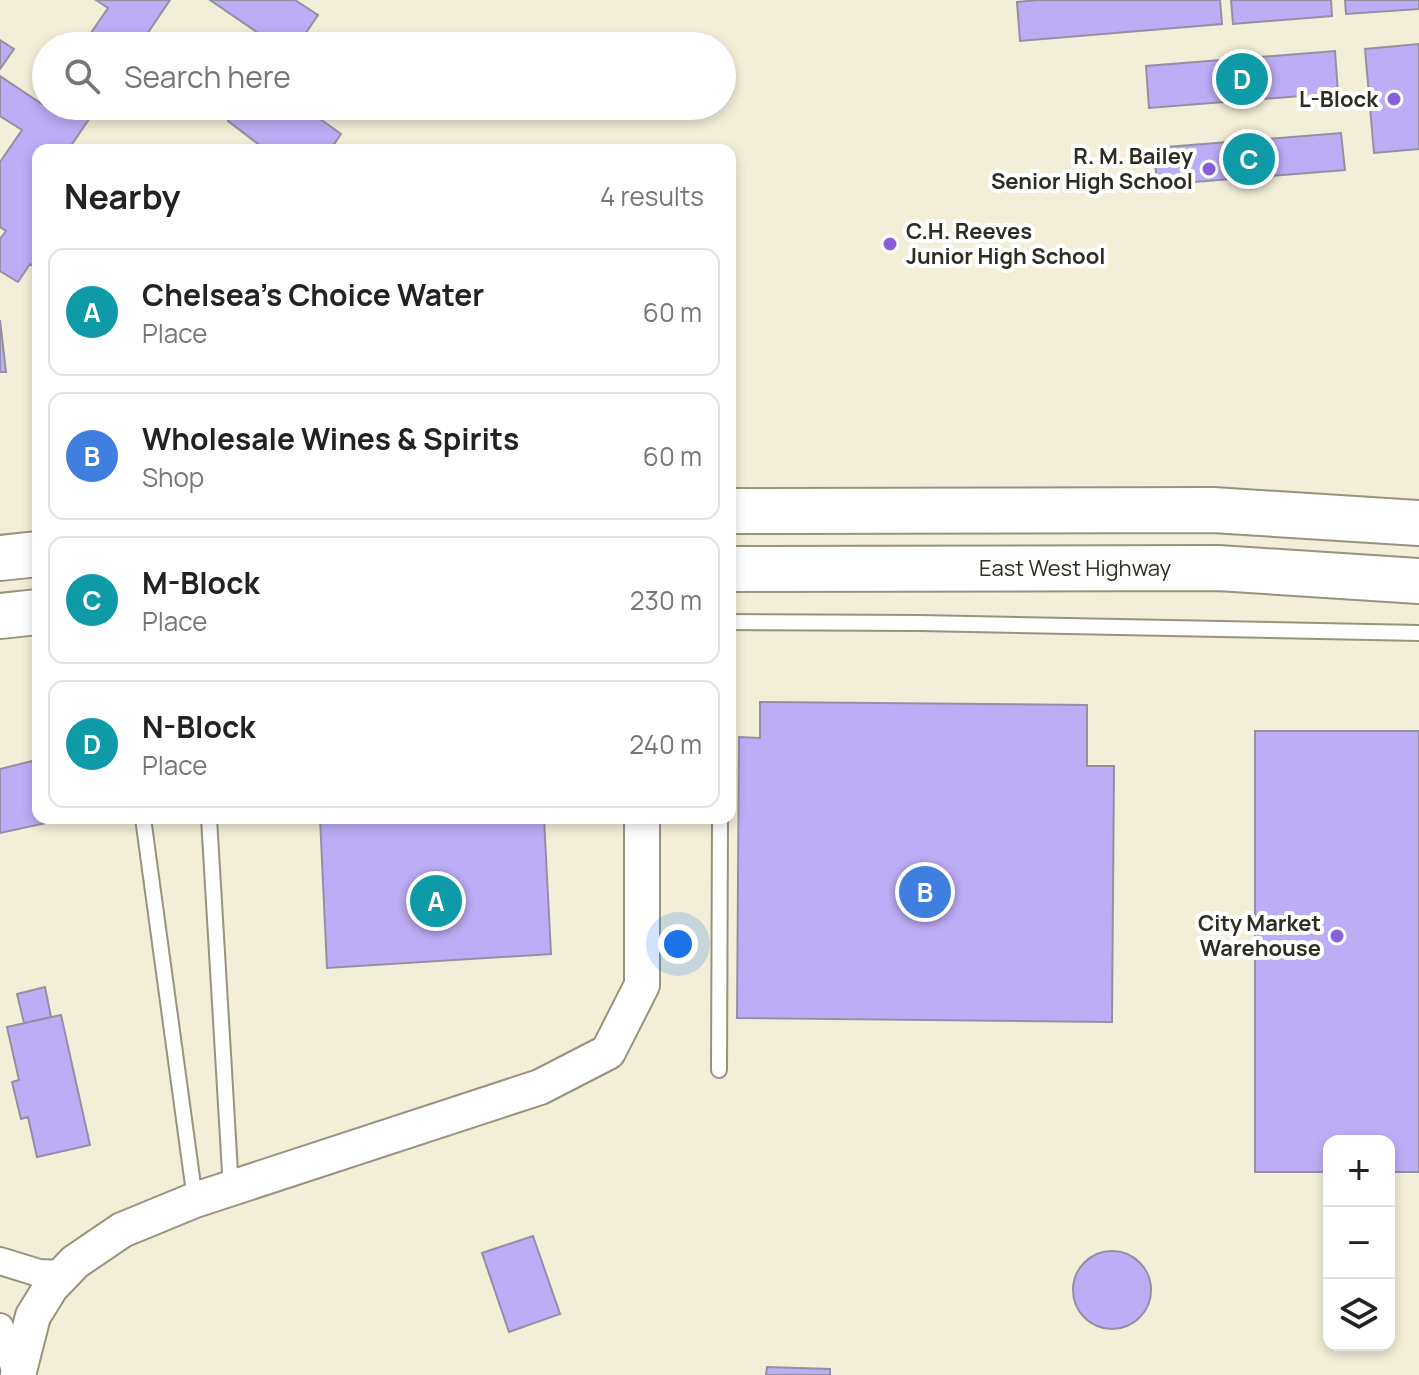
<!DOCTYPE html>
<html lang="en">
<head>
<meta charset="utf-8">
<style>
  body { margin:0; font-family:Manrope,sans-serif; background:#f6f6f6; color:#222 }
  .controls { position:absolute; right:24px; bottom:24px; display:grid; overflow:hidden; border-radius:16px; box-shadow:0 4px 12px #0003 }
  .controls button { width:72px; height:72px; display:grid; place-items:center; padding:0; border:0; border-bottom:2px solid #e0e0e0; background:#fff; color:#222; font:40px sans-serif }
  .you { position:absolute; left:678px; top:944px; width:28px; height:28px; margin:-20px; border:6px solid #fff; border-radius:50%; background:#1a73e8; box-shadow:0 0 0 12px #1a73e833 }
  .badge { display:grid; place-items:center; width:52px; height:52px; border-radius:50%; background:#8560da; color:#fff; font-size:26px; font-weight:700 }
  .pin { position:absolute; translate:-50% -50%; border:4px solid #fff; box-shadow:0 2px 8px #0006 }
  .list { margin:0; padding:0; list-style:none }
  h2 { display:flex; justify-content:space-between; align-items:center; height:104px; margin:0; padding:0 32px; font-size:34px }
  h2 small { font-size:26px; font-weight:400; color:#767676 }
  .list li { display:grid; grid-template-columns:52px 1fr auto; gap:24px; align-items:center; box-sizing:border-box; height:128px; margin:0 16px 16px; padding:0 16px; border:2px solid #e0e0e0; border-radius:16px }
  .list b { display:block; font-size:30px; white-space:nowrap }
  .list p { margin:0; font-size:26px; white-space:nowrap; color:#767676 }
  .list em { font-size:26px; font-style:normal; color:#767676 }
  .icon { flex:none; width:44px; height:44px; fill:none; stroke:currentColor; stroke-width:2; stroke-linecap:round; stroke-linejoin:round }
  .map { position:relative; flex:none; width:1419px; height:1375px; overflow:hidden }
  .search { position:absolute; background:#fff; box-shadow:0 4px 12px #0003; left:32px; top:32px; width:704px; height:88px; display:flex; align-items:center; gap:20px; box-sizing:border-box; padding:0 28px; border-radius:44px; color:#767676; font-size:30px }
  .panel { position:absolute; background:#fff; box-shadow:0 4px 12px #0003; left:32px; top:144px; width:704px; height:680px; border-radius:16px }
  .map>svg:first-child { display:block }
</style>
</head>
<body>
<div class="map">
<svg width="1419" height="1375" viewBox="0 0 1419 1375">
  <rect width="100%" height="100%" fill="#f2eed7"/>
  <path fill="#bdadf6" stroke="#9490a4" stroke-width="2" d="M96,0H170L139,46H82L108,8Z
    M210,0H295L318,15L297,46H277Z
    M1038,0H1220L1222,24L1020,41L1017,2Z
    M1231,0H1331L1332,16L1233,24Z
    M1345,0H1419V9L1346,14Z
    M0,40L14,49L0,69Z
    M1419,44V149L1374,153L1365,49Z
    M1335,51L1338,93L1149,108L1146,66Z
    M0,76L42,104L46,98V106H98L68,150H38V270L30,264L18,282L0,271V239L6,231L0,227V162L22,130L0,116Z
    M238,106H302L341,134L330,150H266L228,121Z
    M1341,133L1345,170L1157,185L1154,148Z
    M0,320L6,372H0Z
    M760,702L1087,705V766H1114L1112,1022L737,1018L739,737L760,738Z
    M1255,731H1419V1172H1389V1141H1329V1172H1255Z
    M32,761L38,786V818H45L46,823L0,833V769Z
    M320,818H544L551,954L327,968Z
    M45,987L51,1017L24,1023L17,994Z
    M61,1015L90,1145L37,1157L28,1117L21,1119L12,1082L19,1080L7,1027Z
    M533,1236L560,1314L509,1332L482,1253Z
    M1073 1290a39 39 0 1 1 78 0a39 39 0 1 1-78 0Z
    M767,1367L830,1369V1375H766Z"/>
  <g fill="none" stroke-linecap="round" stroke-linejoin="round">
    <defs>
      <path id="service" d="M730,622L920,623L1419,633
        M143,818L195,1200
        M209,818L231,1189
        M719,1070L720,818"/>
      <path id="minor" d="M0,1261L39,1273L63,1274
        M0,1327L17,1375"/>
      <path id="tertiary" d="M18,1375L33,1316L51,1287L75,1262L122,1230L195,1200L540,1087L608,1052L642,985V818"/>
      <path id="trunk" d="M730,511L1213,510L1419,523
        M0,558L38,554
        M730,569L1218,568L1419,581
        M0,616L38,612"/>
    </defs>
    <use href="#service" stroke="#97937e" stroke-width="18"/>
    <use href="#minor" stroke="#97937e" stroke-width="30"/>
    <use href="#tertiary" stroke="#97937e" stroke-width="38"/>
    <use href="#trunk" stroke="#97937e" stroke-width="48"/>
    <use href="#service" stroke="#fff" stroke-width="14"/>
    <use href="#minor" stroke="#fff" stroke-width="26"/>
    <use href="#tertiary" stroke="#fff" stroke-width="34"/>
    <use href="#trunk" stroke="#fff" stroke-width="44"/>
  </g>
  <g fill="#8560da" stroke="#fff" stroke-width="3">
    <circle cx="1394" cy="99" r="8"/>
    <circle cx="1209" cy="169" r="8"/>
    <circle cx="890" cy="244" r="8"/>
    <circle cx="1337" cy="936" r="8"/>
  </g>
  <g text-anchor="middle" stroke-width="8" stroke-linejoin="round" paint-order="stroke">
    <g font-size="22" font-weight="bold" fill="#2e2d24" stroke="#fff" text-anchor="end">
      <text x="1378" y="107">L-Block</text>
      <text x="1193" y="164">R. M. Bailey<tspan x="1193" dy="25">Senior High School</tspan></text>
      <text x="906" y="239" text-anchor="start">C.H. Reeves<tspan x="906" dy="25">Junior High School</tspan></text>
      <text x="1321" y="931">City Market<tspan x="1321" dy="25">Warehouse</tspan></text>
    </g>
    <g font-size="22" fill="#2e2d24" stroke="#fff">
      <text x="1075" y="576">East West Highway</text>
    </g>
  </g>
</svg>
<div class="controls">
<button>+</button>
<button>−</button>
<button><svg class="icon" aria-label="layers" viewBox="0 0 24 24"><path d="M12 4l9 5-9 5-9-5zM3 14l9 5 9-5"/></svg></button>
</div>
<div class="you"></div>
<div class="pin badge" style="left:436px;top:901px;background:#0f9aa8">A</div>
<div class="pin badge" style="left:925px;top:892px;background:#3f7fe0">B</div>
<div class="pin badge" style="left:1249px;top:159px;background:#0f9aa8">C</div>
<div class="pin badge" style="left:1242px;top:79px;background:#0f9aa8">D</div>
<div class="search"><svg class="icon" aria-label="search" viewBox="0 0 24 24"><circle cx="10" cy="10" r="6"/><path d="M15 15l6 6"/></svg>Search here</div>
<section class="panel">
<h2>Nearby<small>4 results</small></h2>
<ul class="list">
<li><span class="badge" style="background:#0f9aa8">A</span><div><b>Chelsea's Choice Water</b><p>Place</p></div><em>60 m</em></li>
<li><span class="badge" style="background:#3f7fe0">B</span><div><b>Wholesale Wines &amp; Spirits</b><p>Shop</p></div><em>60 m</em></li>
<li><span class="badge" style="background:#0f9aa8">C</span><div><b>M-Block</b><p>Place</p></div><em>230 m</em></li>
<li><span class="badge" style="background:#0f9aa8">D</span><div><b>N-Block</b><p>Place</p></div><em>240 m</em></li>
</ul>
</section>
</div>
</body>
</html>
